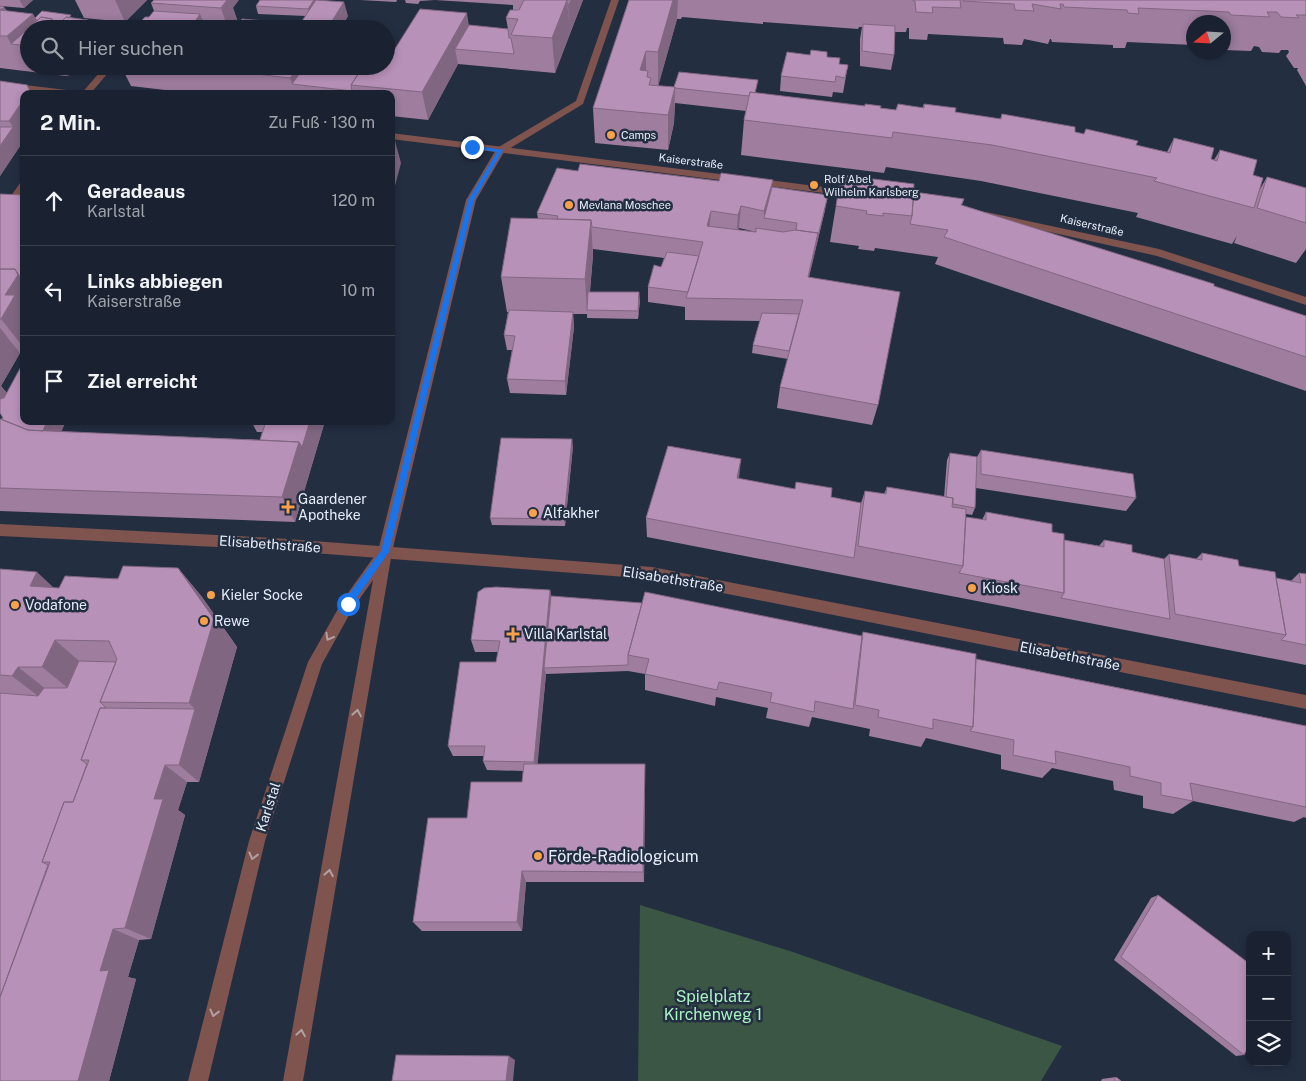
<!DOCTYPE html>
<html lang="de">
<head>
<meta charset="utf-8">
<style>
  body { margin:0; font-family:"Public Sans",sans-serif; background:#272f3d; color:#f1f3f6 }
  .controls { position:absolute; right:15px; bottom:15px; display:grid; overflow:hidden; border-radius:10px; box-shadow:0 2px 8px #0003 }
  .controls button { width:45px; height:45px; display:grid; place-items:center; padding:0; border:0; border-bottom:1px solid #383f4d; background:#1a2231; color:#f1f3f6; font:25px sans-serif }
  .compass { position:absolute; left:1186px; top:15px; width:45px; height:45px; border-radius:50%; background:#1a2231; box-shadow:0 2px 8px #0003; rotate:252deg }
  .stop { position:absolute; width:15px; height:15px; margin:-11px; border:4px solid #1a73e8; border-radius:50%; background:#fff }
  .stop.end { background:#1a73e8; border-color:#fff; box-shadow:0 1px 5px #0008 }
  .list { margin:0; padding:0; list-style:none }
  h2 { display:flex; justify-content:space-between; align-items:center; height:65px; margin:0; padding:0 20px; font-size:21px }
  h2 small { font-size:16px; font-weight:400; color:#9fa4ab }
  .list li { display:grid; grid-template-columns:32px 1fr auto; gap:15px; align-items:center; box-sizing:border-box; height:90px; padding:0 20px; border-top:1px solid #383f4d }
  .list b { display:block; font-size:19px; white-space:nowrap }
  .list p { margin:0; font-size:16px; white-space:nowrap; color:#9fa4ab }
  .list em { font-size:16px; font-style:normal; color:#9fa4ab }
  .icon { flex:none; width:28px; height:28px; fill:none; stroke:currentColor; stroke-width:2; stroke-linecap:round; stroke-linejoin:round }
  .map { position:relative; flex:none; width:1306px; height:1081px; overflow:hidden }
  .search { position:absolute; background:#1a2231; box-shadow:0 2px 8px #0003; left:20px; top:20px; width:375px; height:55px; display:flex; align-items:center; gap:12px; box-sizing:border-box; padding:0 18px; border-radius:28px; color:#9fa4ab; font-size:19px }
  .panel { position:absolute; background:#1a2231; box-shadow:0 2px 8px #0003; left:20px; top:90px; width:375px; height:335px; border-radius:10px }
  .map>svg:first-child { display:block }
</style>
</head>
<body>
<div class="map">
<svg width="1306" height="1081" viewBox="0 0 1306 1081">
  <rect width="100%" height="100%" fill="#232e41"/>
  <path fill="#3b5644" d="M640,905L790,951L1062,1046L1041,1081H638Z"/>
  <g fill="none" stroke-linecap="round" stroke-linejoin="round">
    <path fill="#7f534e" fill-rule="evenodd" d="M105,66H114L90,94H81Z
      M0,82L75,91L79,94H50L0,88Z
      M391,133L856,191L861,194L856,197L391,139Z
      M24,182V193L4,222L0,223V212L20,183Z
      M986,212L1159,249L1306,297V305L1157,256L982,217L981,215L982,213Z
      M0,524L274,538L652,567L1306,695V709L652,579L274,550L0,536Z"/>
    <path fill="#7f534e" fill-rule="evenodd" d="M611,0H619L583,104L504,152L476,200L392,552L303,1081H283L373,580L353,608L322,664L265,841L208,1081H188L249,841L308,662L343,600L378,551L466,200L497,148L576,101Z"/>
  </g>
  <path fill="#9e7d9f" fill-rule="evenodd" d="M0,0H33L24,8L0,6Z
    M75,0H147L125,22L84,18Z
    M260,0L348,16L340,29H134L149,17L154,11L151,3L233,8L239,25L288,23L289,27H298L306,16L258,14L256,6Z
    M360,0H397L396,2Z
    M405,0H583L555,73L458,64L428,120L391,116V94H199L131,86L121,66H386L469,25L508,29L506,18L513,10V5L435,0L420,1L418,4L406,3Z
    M629,0H1306V86L1297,70L1298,68H1294L1286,56L1289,52L1288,50H1281L1279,53L1262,52L1259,47L1254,46L1251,51L1224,50V22H1194V45L1127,42L1125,48H1113V45L1052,42L1051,39H1050L1048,44L1024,39L1022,45L1004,44L1003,38L928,34L927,40L909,39V28H907L906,32H895L894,55L891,70L860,66V39L862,27H859L858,29L763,22V24L682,17L681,19H677L658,86L757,93L896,110L923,107L924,104L955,112L1000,119L1002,114L1084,134L1086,129L1136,145L1167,152L1174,138L1214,160L1220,150L1253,175L1260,189L1267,177L1306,188V249L1296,263L1234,243L1237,236L1232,244L1136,217L1138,213L981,181L886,167L884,173L741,155L744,120L746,111L675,103L674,123L668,150L595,143L593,108Z
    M0,6L4,7L7,11L33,14L35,18H73L88,20L93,29H29V66H84L77,73L66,76L0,68Z
    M827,57L839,64L848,65L843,93L833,92L832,97L780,91L781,76Z
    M0,81L27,85L32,94H24V140L0,176Z
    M578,171L719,181L772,187L825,210L809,277L878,405L872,425L777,408L780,387L788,359L752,353L753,345L760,321L685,320V307L648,302V287L661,267L664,258L593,249V255L590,292L640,300L638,319L587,318V314H573L574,327L566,395L510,393L507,379L512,350H507L504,335L508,312H507L501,277L538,219L537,213ZM739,228L756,232L738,230Z
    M841,175L914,192L964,199L962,205L1306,316V391L935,264L938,257L875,248L874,251L858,249L859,246L830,242Z
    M0,194L24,195V353H20L1,386L7,393L66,421L61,432L260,440L262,432H257L251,421H325L295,522L0,511V419H1L3,418L0,413Z
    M573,446L565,526L492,525L490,518Z
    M981,450L1136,498L1126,511L976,488L975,508L972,515L966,514V517L982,520L986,512L1052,532L1064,540L1099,546L1104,540L1132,552L1164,559L1169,554L1196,559L1202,553L1276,578L1291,581L1299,573L1306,574V665L647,537L646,518L739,479L861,503L865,491L884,494L887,487L944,497L947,460L950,453L977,457Z
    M178,568L202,597L237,647L199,782H187L178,810L185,815L151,939L139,940L128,977L136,979L109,1081H0V569L54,588H59Z
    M550,590L551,596L862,636L863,632L976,659L1306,726V818L1304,817L1294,822L1193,801L1173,814L1143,808V796L1114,790L1113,781L1052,768L1042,778L1001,769V755L926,738L921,747L869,736L870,729L812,717L809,727L766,718L768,708L716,697L715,706L645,690V674L628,671L546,674L537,764H645L644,882H526L522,931H422L413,922L467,818L522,782L523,771L487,770L483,761V756H453L448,746L496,662L498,652H475L471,640Z
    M1158,895L1244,1055L1236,1056L1114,960L1151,898Z
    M1116,1077L1121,1081H1101L1102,1079Z"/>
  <path fill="#816682" d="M20,0H33L24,8L20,1Z
    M115,0H147L125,22Z
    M207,0H239L233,8L240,29H228L221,8Z
    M314,0H316L311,16L308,9Z
    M567,0L570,33L555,73L552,38Z
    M571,0H583L570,33L568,6Z
    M673,0H678L677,19L658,87V52Z
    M344,2L348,16L340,29H327Z
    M4,7L16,28L33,14L41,29L11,44L7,36L0,10Z
    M467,13L471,40L455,49L458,64L428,120L422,92Z
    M200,14L203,21V20L206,29H201L196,20Z
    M88,20L93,29H80Z
    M194,24L196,29H191Z
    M646,51V86L640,70Z
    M61,66H84L77,73L66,76Z
    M299,66H318L292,84L290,78Z
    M675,87L674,123L668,150V115Z
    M24,99V140L0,176V146L13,127L9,121Z
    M395,141L401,163L391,201V156Z
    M773,180L770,202L764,218V211Z
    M828,195L825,210L814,255L817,240Z
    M741,206L739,228L736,237L738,215Z
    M711,211L709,233L707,226Z
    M591,220L593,255L588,310H587L585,279Z
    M818,233L814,255L804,298L808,277Z
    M22,274L24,277V348L1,319L5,295L18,275Z
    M639,292L640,300L638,319V311Z
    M573,312L574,327L566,395L565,381Z
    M0,328L20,353L1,386L8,395L0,410Z
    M47,421H66L50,455L37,441Z
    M310,421H325L295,522L282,497L299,442Z
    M572,439L573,446L565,526L564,519Z
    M741,459L739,479L737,478Z
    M178,568L202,597L237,647L199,782L179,765L195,709L189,703Z
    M37,572L68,601L30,586Z
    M550,590L552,602L544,668L546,674L537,771L534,762Z
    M55,640L86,667L74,693L42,667Z
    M18,667L51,693L46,702L12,676Z
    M645,764V778L644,882L643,872Z
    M165,765L187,782L178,810L185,815L151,939L125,928L154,799Z
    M522,871L526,882L522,931L517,922Z
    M113,929L139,940L128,977L136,979L109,1081H78L100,971Z
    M509,1056L515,1060L513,1081H506Z"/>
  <path fill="#b891b9" stroke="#816682" d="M154,0H227L221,8L151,3Z
    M260,0H314L308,9L256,6Z
    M316,0L344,2L327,29H259L261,25L298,27Z
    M524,0H567L552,38L511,35L518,19L506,18L510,10H519Z
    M568,0H571L568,6Z
    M629,0H673L658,52L646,51L640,70L648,71L647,77L651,78L649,85L675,87L668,115L593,108Z
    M913,0H960L961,8L932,7L933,13L916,12L915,1H913Z
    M963,0H1306V15H1296L1299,18L1281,17L1277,12H1267L1270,17L1231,15L1229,12L1138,8L1139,14L1128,13L1127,10L1064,7L1063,4H1060L1061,9L1032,4L1034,11L1015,10L1014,4L963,1Z
    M0,6L4,7L0,10Z
    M420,9L467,13L422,92L351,85L363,66H386V63Z
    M0,10L33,14L7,36H0Z
    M42,11L71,15L69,18L66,17L60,23L54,22L52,19L41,17L37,21L35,18Z
    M154,11L200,14L196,20H203L200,24H194L191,29H134L145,17H149Z
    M41,17L52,19L49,22L60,23L66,17L88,20L80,29H29V46L11,44Z
    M242,19L288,23L285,27L261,25L259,29H235Z
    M863,24L895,26L894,55L862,51Z
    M469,25L508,29L509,38H511L514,54L455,49Z
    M811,50L827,52V57L840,58L839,64L848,65L845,78L836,76L835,82L781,76L787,52L810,55Z
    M186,66H299L290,78Z
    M305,66H360L363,67L351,85L352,91L292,84Z
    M679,72L758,80L755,93L750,92L749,96L675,88V87H674Z
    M0,81L27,85L30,91L27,94H24V99L9,121H0Z
    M750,92L865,106V104L881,106L880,108L896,110L898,104L924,108V104L956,108L955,112L1001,119L1002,114L1075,127V132L1084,134L1086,129L1138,141L1136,145L1170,153L1174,138L1214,148L1211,159L1217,161L1220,150L1257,160L1253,175L1263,178L1254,208L1154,181L1157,178L992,145L893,132L892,138L744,120Z
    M0,127H13L0,146Z
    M391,141H395L391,156Z
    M580,164L719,181L721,173L773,180L764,211L741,206L738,215L711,211L707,226L756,232V228L783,232L795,230L818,233L808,277L900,292L878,405L780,387L803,300L686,298L703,242L592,227L591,220L557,219L558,216L537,213L557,168L578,171Z
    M841,175L914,184L912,216L883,213V216L866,214L867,211L836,206Z
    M1267,177L1306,188V223L1257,208Z
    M772,187L828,195L817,240L818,233L796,230L797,223L764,218Z
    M914,192L964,199L961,205L1214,284V286L1306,316V357L944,237L948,230L910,224L912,216Z
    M0,194L24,195V274H22L20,277L15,269H0Z
    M511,218L591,220L585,279L501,277Z
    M667,252L699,256L688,292L648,287L654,265L661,267Z
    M0,269H15L18,275L5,295H15L1,319H0Z
    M588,292H639L638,311L587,310Z
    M509,310L573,312L565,381L507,379L515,336L504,335Z
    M762,313L799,314L789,351L753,345Z
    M24,361V421H47L43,431L28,430L1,419L3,418L0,413V399L4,398Z
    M0,419L28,430L299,442L282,497L0,488Z
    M266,421H310L302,447L299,442L260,440Z
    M501,438L572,439L564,519L490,518Z
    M668,446L741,459L737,478L795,489L796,482L832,488L831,497L861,503L854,558L646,518Z
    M981,450L1133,474L1136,498L981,474Z
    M950,453L977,457L975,508L953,504V498L946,497Z
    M887,487L953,498L952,507L966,509L963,566L858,546L865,491L886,494Z
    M986,512L1052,524V532L1064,534V593L959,573L963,566L966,517L986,520Z
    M1064,540L1104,547V540L1132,545V552L1164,559L1170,619L1061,598L1064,593Z
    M1202,553L1238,560L1239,566L1275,572L1286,635L1175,614L1169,554L1202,560Z
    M123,566L178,568L214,619L189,703L100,702L117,659L109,641L55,640L42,667H18L12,676L0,675V569L37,572L30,586L59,588L65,576L118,579Z
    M1299,573L1306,574V645L1281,640L1286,635L1276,578L1301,583Z
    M496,587L550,590L534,762L483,761L485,746H448L460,662H496L500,641L471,640L478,592L484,588Z
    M645,592L862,636L853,709L815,701L814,712L770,702L772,693L719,682L717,690L645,674L649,659L628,655Z
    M551,596L642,603L628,655V665L544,668Z
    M863,632L976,654L973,727L933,719V729L878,717L879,710L855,705Z
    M976,659L1306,726V807L1190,783L1193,801L1161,795V783L1130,776V767L1055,751L1056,764L1013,755L1014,740L970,731L973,727Z
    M79,661L116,662L100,702L106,708H100L81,760L87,764L73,802H64L42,862L48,865L0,997V693L38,696L44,688H67Z
    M100,708L195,709L179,765H165L154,799H163L125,928L113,929L100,971L109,970L78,1081H0V997L50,862H42L64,802H73L89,760H81Z
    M524,764H645L643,872L522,871L517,922H413L428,818H467L471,782H522Z
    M1158,895L1250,964V1044L1244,1055L1121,957Z
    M396,1055L509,1056L506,1081H392Z
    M1116,1077L1121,1081H1114Z"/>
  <defs><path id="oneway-chevron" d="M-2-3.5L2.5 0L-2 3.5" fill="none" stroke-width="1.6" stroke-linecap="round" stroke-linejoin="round" transform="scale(1.25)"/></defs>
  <g stroke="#b2a0a4">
    <use href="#oneway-chevron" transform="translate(329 637) rotate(119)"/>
    <use href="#oneway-chevron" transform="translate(357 713) rotate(-80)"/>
    <use href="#oneway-chevron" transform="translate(253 856) rotate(104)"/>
    <use href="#oneway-chevron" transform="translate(329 873) rotate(-80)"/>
    <use href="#oneway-chevron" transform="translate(214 1013) rotate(104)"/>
    <use href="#oneway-chevron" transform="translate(301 1033) rotate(-80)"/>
  </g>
  <path fill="#1a73e8" d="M472,145L503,150L474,200L389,552L351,606H344V601L381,551L468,200L497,152L470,148Z"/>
  <g fill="#f7a14a" stroke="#232e41" stroke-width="2">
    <circle cx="611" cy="135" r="5"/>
    <circle cx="814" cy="185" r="5"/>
    <circle cx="569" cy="205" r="5"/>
    <path d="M285.5 499.5h5v5h5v5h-5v5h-5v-5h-5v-5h5z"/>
    <circle cx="533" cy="513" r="5"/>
    <circle cx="972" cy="588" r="5"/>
    <circle cx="211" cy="595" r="5"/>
    <circle cx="15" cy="605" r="5"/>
    <circle cx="204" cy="621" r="5"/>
    <path d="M510.5 626.5h5v5h5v5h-5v5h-5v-5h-5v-5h5z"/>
    <circle cx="538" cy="856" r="5"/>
  </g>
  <g text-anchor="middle" stroke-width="5" stroke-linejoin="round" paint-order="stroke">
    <g font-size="11" fill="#e6edfa" stroke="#232e41" text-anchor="start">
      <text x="621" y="139">Camps</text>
      <text x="824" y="183">Rolf Abel<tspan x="824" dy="13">Wilhelm Karlsberg</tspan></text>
      <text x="579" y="209">Mevlana Moschee</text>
    </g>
    <g font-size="11" fill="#e6edfa" stroke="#232e41">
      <text transform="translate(691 161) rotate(7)" y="4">Kaiserstraße</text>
      <text transform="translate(1092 225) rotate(13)" y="4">Kaiserstraße</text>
    </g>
    <g font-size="14" fill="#e6edfa" stroke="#232e41" text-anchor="start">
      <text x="298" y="504">Gaardener<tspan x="298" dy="16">Apotheke</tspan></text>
      <text x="543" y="518">Alfakher</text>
      <text x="982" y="593">Kiosk</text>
      <text x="221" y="600">Kieler Socke</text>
      <text x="25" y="610">Vodafone</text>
      <text x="214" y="626">Rewe</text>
      <text x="524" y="639">Villa Karlstal</text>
    </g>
    <g font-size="14" fill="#e6edfa" stroke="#232e41">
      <text transform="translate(270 544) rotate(4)" y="5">Elisabethstraße</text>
      <text transform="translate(673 579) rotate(9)" y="5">Elisabethstraße</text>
      <text transform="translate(1070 656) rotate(11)" y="5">Elisabethstraße</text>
      <text transform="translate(268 807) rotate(-72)" y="5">Karlstal</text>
    </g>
    <g font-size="16" fill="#e6edfa" stroke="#232e41" text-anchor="start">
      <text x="548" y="862">Förde-Radiologicum</text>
    </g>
    <g font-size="16" fill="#a8f2c0" stroke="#232e41">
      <text x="713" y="1002">Spielplatz<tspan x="713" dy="18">Kirchenweg 1</tspan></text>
    </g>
  </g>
</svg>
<div class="controls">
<button>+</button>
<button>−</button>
<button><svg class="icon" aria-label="layers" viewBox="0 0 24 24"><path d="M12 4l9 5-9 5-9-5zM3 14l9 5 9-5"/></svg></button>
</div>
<svg class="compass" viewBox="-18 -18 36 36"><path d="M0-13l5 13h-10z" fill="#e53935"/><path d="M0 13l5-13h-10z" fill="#9fa4ab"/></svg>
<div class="stop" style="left:348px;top:604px"></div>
<div class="stop end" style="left:472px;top:147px"></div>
<div class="search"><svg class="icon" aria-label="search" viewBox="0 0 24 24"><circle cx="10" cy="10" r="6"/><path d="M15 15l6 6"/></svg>Hier suchen</div>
<section class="panel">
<h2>2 Min.<small>Zu Fuß · 130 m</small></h2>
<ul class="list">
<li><svg class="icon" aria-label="ahead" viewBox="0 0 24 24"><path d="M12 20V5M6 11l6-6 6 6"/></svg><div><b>Geradeaus</b><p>Karlstal</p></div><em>120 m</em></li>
<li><svg class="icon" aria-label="left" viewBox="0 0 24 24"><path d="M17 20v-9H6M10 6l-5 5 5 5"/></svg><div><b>Links abbiegen</b><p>Kaiserstraße</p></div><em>10 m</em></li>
<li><svg class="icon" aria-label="arrive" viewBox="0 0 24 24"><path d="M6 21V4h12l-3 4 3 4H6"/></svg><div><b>Ziel erreicht</b></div></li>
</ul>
</section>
</div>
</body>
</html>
